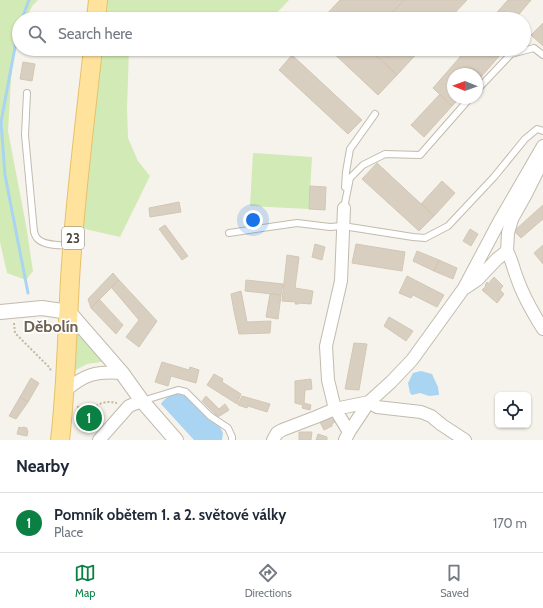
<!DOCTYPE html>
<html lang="en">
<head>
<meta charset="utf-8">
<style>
  body { margin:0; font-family:Cabin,sans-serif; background:#f2f2f3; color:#1f2937 }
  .controls { position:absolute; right:12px; bottom:12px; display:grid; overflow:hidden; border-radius:6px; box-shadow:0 1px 3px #0004 }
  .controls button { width:36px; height:36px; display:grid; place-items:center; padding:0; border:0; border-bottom:1px solid #e0e1e3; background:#fff; color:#1f2937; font:20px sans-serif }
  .compass { position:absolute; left:447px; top:68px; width:36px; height:36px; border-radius:50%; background:#fff; box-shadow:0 1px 3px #0004; rotate:271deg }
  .you { position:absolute; left:253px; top:220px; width:14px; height:14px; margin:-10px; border:3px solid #fff; border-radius:50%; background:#1a73e8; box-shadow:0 0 0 6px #1a73e833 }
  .badge { display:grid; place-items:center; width:26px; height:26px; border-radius:50%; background:#0b8043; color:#fff; font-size:13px; font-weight:700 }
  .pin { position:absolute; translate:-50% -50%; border:2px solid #fff; box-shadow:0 1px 4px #0006 }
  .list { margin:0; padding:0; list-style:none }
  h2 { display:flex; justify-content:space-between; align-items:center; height:52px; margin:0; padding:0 16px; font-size:17px }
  h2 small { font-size:13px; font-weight:400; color:#747a83 }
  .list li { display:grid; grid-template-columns:26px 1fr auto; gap:12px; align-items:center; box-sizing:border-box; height:60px; padding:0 16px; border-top:1px solid #e0e1e3 }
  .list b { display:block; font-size:15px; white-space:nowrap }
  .list p { margin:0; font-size:13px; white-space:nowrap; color:#747a83 }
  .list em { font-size:13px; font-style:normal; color:#747a83 }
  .icon { flex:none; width:22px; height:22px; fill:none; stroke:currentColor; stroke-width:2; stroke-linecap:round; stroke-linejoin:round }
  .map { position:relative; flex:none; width:543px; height:440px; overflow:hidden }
  .search { position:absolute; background:#fff; box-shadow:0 1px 3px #0004; left:12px; right:12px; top:12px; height:44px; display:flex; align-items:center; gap:10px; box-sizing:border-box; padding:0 14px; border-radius:22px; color:#747a83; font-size:15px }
  .sheet { height:112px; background:#fff }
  nav { display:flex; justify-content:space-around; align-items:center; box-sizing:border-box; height:56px; border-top:1px solid #e0e1e3; background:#fff; font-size:11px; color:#747a83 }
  nav a { display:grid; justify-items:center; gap:2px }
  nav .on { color:#0b8043 }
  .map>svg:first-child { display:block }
</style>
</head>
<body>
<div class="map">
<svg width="543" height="440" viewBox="0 0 543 440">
  <rect width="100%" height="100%" fill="#f6f3ec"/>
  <path fill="#d2eab5" d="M0,0H38L33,5L25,19H19V29L12,63L8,131L26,225L33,271L26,280L7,273L0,242Z
    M106,0H289L271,19H104Z
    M100,49H129L127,108L128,138L138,161L150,176L120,237L81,228Z
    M253,153L312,157L309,209L250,206Z
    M76,327L107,361L87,364L74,371Z"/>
  <path fill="#a9d4f2" d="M421,371L432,374L438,387L439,395L429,396L420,393L412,395L410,393L408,383L413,373Z
    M181,393L186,394L208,419L215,422L220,427L223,433L222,440H194L161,404C165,397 173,394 181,393Z"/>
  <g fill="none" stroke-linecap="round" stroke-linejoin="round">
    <path stroke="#a9d4f2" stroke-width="3" d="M22,19L29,0
      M19,26L1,122L5,175L28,293"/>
  </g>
  <path fill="#d8cfc1" stroke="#d3c7b4" d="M340,0H404L386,19H322Z
    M404,0H467L449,19H386Z
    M508,0H531L515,19H491Z
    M543,23V46L531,35Z
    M329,49H369L397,75L378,95Z
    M369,49H421L397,75Z
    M467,49H495L501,54L481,77L480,76L477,79V74H453V98H460L452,106L433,88Z
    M292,55L362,120L348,134L279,70Z
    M23,62L35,64L32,81L20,79Z
    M440,94L452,106L424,137L411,125Z
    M377,163L434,216L419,231L362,179Z
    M442,181L455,193L434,216L421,204Z
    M310,186L326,187L325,210L309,209Z
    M179,202L181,212L150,217L149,208Z
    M543,205V219L521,238L514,231Z
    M165,225L188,256L182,260L159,229Z
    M470,229L478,234L471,246L463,241Z
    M315,244L325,247L322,260L312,257Z
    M356,244L405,252L402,271L352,263Z
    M543,245V264L534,253Z
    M417,251L439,260L434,271L413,261Z
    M287,255L299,257L295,288L313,291L311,304L299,303V304H295L296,302L282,301Z
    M439,260L457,268L453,279L434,271Z
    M113,273L119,280L91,308L88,299Z
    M407,276L444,295L437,307L413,295L411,298L399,293Z
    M494,277L503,286L500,290L504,294L497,303L482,290L486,286L485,285L487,282L488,284Z
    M119,280L157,321L139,347L126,337L139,320L111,287Z
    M246,280L283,284L281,295L245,291Z
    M241,291L247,322L271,321L270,333L239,334L234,311L231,294Z
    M270,294L281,295L278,319L266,317Z
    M99,299L123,325L116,334L91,308Z
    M389,317L413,331L406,341L384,326Z
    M354,343L367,344L359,390L345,389Z
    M162,362L189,370L190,367L199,370L196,383L171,376L168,386L155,382Z
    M214,374L223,379L222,382L241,394L237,404L207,385Z
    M31,378L39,383L28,402L20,397Z
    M311,379L312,389L305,390L304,403L311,405L310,410L302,408L303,405L295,403V381Z
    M206,396L219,409L225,404L229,410L218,417L202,401Z
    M242,396L270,404L267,412L248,406L247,408L238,405Z
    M20,397L28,402L16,419L9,416Z
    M334,416L336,421L332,424V426L324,430L320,422L326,418Z
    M19,427L22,428L23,427L27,428V430L28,431L27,436L17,434Z
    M299,432H312L311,440H299Z
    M318,434L327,437V440H316Z"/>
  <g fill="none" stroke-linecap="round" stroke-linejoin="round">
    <defs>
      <path id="service" d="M477,90L511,54L534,48L543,55
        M27,93L25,135L34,232C35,234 35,236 37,238C43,246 61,245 71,246
        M345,187L346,172L350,149L375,114
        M344,208L350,178L363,165L385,154L420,155L470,98
        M229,233L297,223L330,227L343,226L413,237L425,238L448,226L494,177L525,139L537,129L543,131
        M142,401L178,390L186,392L210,416L228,428L232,437V440"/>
      <path id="minor" d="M344,208L341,281L326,346L328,380L335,409L349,432
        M507,251L508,233L512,219L526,194L543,160
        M465,288L477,280L497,259L507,251C512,260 513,268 517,278C523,296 533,313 543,329
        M65,391C85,374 96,371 122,373
        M99,440L129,406L142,401
        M273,440L277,433L282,430L316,417L335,409L369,402L377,407L421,412L431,416L442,425L465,440
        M345,440L349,432L369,402L391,382L412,360L464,288L499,222L543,146"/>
      <path id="tertiary" d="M0,312L42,308L69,312L122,373L142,401L176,440"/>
      <path id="primary" d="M96,19L98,0
        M60,440C67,381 67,323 71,264C76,192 85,121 93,49"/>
    </defs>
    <use href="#service" stroke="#c2bbae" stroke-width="8"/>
    <use href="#minor" stroke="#c2bbae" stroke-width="14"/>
    <use href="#tertiary" stroke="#c2bbae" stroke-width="16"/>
    <use href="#primary" stroke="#e6c16a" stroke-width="20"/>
    <path stroke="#c4b79f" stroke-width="2" stroke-dasharray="2 2" stroke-linecap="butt" d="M14,323L15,333L50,368L51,372
      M77,407L94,408C100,402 108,401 117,403"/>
    <use href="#service" stroke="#fff" stroke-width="6"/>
    <use href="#minor" stroke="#fff" stroke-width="12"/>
    <use href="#tertiary" stroke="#fff" stroke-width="14"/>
    <use href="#primary" stroke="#ffe39c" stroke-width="18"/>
  </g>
  <g text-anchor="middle" stroke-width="3.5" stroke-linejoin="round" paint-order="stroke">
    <rect fill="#fff" stroke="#817c74" stroke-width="1" x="62" y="227" width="22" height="22" rx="3"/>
    <g font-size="13" font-weight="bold" fill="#4b4439">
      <text x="73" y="243">23</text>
    </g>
    <g font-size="16" font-weight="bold" fill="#6e6250" stroke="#fff">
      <text x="51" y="332">Děbolín</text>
    </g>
  </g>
</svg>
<div class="controls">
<button><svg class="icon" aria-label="locate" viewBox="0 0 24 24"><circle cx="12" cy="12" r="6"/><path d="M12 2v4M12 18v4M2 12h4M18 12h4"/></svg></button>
</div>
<svg class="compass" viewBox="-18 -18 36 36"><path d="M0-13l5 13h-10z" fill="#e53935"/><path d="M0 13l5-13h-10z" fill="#747a83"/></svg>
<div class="you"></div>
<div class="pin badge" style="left:89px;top:418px">1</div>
<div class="search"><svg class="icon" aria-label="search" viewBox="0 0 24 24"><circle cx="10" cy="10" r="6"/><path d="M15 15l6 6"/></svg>Search here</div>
</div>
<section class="sheet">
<h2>Nearby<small></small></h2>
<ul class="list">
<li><span class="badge">1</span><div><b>Pomník obětem 1. a 2. světové války</b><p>Place</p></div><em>170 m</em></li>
</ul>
</section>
<nav>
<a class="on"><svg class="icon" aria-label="map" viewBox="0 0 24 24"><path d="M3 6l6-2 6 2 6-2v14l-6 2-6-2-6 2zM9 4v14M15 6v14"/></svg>Map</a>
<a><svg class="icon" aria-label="directions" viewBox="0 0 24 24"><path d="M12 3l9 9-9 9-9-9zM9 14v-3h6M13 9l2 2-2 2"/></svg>Directions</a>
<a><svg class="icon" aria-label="saved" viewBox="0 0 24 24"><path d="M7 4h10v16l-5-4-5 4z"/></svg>Saved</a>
</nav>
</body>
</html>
